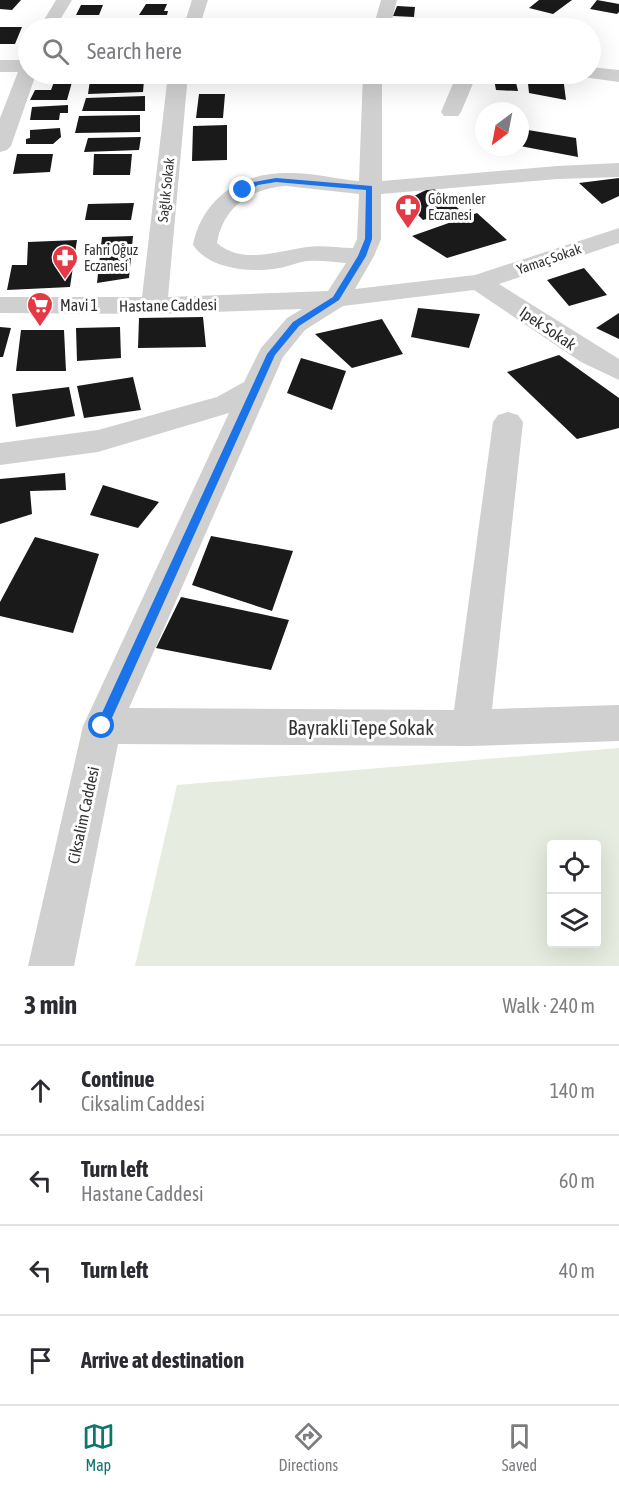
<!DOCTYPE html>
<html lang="en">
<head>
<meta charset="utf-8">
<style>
  body { margin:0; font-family:"Asap Condensed",sans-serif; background:#f7f7f7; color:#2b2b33 }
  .controls { position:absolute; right:18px; bottom:18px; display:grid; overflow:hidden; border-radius:6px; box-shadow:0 6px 24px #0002 }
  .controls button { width:54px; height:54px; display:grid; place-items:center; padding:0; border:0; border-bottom:2px solid #e1e1e2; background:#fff; color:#2b2b33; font:30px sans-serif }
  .compass { position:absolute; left:475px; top:102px; width:54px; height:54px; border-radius:50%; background:#fff; box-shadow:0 6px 24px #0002; rotate:212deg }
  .stop { position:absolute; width:18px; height:18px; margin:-14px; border:4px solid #1a73e8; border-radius:50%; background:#fff }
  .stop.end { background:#1a73e8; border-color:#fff; box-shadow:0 2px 6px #0008 }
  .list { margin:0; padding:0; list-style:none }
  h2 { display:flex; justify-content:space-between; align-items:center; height:78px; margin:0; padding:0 24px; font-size:26px }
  h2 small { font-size:20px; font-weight:400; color:#7c7c81 }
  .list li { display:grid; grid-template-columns:39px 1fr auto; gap:18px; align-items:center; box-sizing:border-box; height:90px; padding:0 24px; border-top:2px solid #e1e1e2 }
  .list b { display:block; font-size:22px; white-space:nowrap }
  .list p { margin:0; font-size:20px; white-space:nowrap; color:#7c7c81 }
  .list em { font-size:20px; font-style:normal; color:#7c7c81 }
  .icon { flex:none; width:33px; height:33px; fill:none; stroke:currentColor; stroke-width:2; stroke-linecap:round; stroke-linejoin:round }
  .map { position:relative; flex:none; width:619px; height:966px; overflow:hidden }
  .search { position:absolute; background:#fff; box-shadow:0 6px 24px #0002; left:18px; right:18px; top:18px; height:66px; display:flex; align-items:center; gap:15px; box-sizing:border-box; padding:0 21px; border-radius:33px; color:#7c7c81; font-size:22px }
  .sheet { height:438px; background:#fff }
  nav { display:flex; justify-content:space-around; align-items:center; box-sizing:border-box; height:84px; border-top:2px solid #e1e1e2; background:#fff; font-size:16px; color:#7c7c81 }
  nav a { display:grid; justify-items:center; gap:3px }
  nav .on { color:#0f766e }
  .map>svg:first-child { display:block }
</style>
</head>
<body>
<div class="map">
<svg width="619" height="966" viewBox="0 0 619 966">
  <rect width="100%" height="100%" fill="#fff"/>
  <path fill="#e6ecdf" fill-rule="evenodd" d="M619,748V966H135L177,785ZM552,844H596V944H552Z"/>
  <path fill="#1a1a1a" d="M0,0H21L12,10L0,9Z
    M539,0H572L553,14L529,8Z
    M597,0L619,4V12L617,14L590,9Z
    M146,4H167L164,11H168L167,15H139Z
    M81,5H103L99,15H76Z
    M397,6L415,7L414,17L393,16Z
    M209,18L269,23L266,28H202Z
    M304,21L351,25L350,28H300Z
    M392,22L428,26L427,28H390Z
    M0,27H22L15,44H0Z
    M493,74H514L518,91L496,90Z
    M527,74L563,77L566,100L529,93Z
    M90,80H144L143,92L88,94Z
    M54,82H72L67,100H30L35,90H51Z
    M199,94H225L223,118H196Z
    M145,96V111H82L86,98Z
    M68,105V113H60L59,120H30L32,107Z
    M140,115V132L75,133L79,116Z
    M227,125V160L192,161L193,126Z
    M60,128L61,137L53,144H26V139L30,138V130Z
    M522,129L576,138L578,157L520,146V131Z
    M141,137L139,150L84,152L88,138Z
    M17,154H53L50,172L13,174Z
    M94,154H132L130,175H93Z
    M619,178V196L602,204L579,183Z
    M432,187L459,209L423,220L404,201Z
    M134,203L131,220H85L88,204Z
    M477,213L507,240L447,258L412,236Z
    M133,236L129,278L97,283L102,237Z
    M77,240L70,287L7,290L12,265H27L28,242Z
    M584,268L607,295L569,306L547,280Z
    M418,308L480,314L469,348L411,337Z
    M619,313V339L596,328Z
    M203,317L206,347L138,348L139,318Z
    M382,319L403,354L352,368L315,334Z
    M0,327L11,328L3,357H0Z
    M120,327L121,358L77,361L76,328Z
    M21,330H64L66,371H16Z
    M559,355L619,398V428L577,439L507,372Z
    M301,358L346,371L332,410L287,393Z
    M133,377L141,410L84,418L77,386Z
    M69,387L75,416L16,427L12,394Z
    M65,473L66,490L30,491L32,514L0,524V479Z
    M103,485L159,502L138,528L90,515Z
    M211,536L293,551L272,611L192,585Z
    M35,537L99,554L73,633L0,616V602Z
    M181,597L289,620L271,670L156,648Z"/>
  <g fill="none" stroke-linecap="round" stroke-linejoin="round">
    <path fill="#d0d0d0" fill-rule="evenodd" d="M56,0H72L55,28H39Z
      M192,0H208L199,28H183Z
      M381,0H397L390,28H373Z
      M0,60H28V74H36L11,146L7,150L0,152V118L18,72H0Z
      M590,67L619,70V82L583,77L581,74H590Z
      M168,74H188L168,297L328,291L346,263C333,262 320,260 308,261C298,262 289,266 280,268C252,273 210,270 193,245C202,199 240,173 286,173C311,172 335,179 359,181L363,74H382V181L557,166L619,163V177L557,179L381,194V239L374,256L355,289L475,275L619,228V243L499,284L619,359V380L581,362L474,290L343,306L305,330L283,357L129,708L454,710L493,422L498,415L508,412L518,415L523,422L492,709L619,705V741L471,746L118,744L74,966H28L83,726L229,413L98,452L0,465V443L98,430L217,397L244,382L261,348L287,318L302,309L154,314L0,313V297H142ZM286,186L359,194L357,239L353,248C338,248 321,245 307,247C278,251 242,265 217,243C223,207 251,188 286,186Z
      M457,74H477L461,112L458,116H444L441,112Z"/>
  </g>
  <path fill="#1a73e8" d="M276,178L372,186V239L366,256L339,300L299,326L275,355L107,729L102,731L96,726L267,354L293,322L333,297L358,256L365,239L366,190L276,182L258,185L243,193L239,190L254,182Z"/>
  <defs>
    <symbol id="pharmacy-pin" viewBox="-11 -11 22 30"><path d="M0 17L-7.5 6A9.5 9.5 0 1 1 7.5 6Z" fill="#e63946" stroke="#fff"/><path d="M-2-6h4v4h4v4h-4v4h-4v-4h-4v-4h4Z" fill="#fff"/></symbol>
    <symbol id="supermarket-pin" viewBox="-11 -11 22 30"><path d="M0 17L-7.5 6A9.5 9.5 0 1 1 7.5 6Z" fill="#e63946" stroke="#fff"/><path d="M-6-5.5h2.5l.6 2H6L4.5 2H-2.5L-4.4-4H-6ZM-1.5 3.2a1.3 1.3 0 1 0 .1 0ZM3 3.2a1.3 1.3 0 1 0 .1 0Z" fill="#fff"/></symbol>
  </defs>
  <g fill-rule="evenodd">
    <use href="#pharmacy-pin" x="393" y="192" width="30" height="40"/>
    <use href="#pharmacy-pin" x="50" y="243" width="30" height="40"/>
    <use href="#supermarket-pin" x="25" y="290" width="30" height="40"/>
  </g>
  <g text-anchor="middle" stroke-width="6" stroke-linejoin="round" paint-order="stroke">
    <g font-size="14" fill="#333" stroke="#fff">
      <text transform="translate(166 190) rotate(-84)" y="5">Sağlık Sokak</text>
      <text transform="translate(549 259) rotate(-19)" y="5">Yamaç Sokak</text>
    </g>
    <g font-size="14" fill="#333" stroke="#fff" text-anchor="start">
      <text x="428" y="204">Gökmenler<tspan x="428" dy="16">Eczanesi</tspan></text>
      <text x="84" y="255">Fahri Oğuz<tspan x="84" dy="16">Eczanesi</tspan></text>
    </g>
    <g font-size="16" fill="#333" stroke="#fff" text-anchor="start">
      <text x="60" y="311">Mavi 1</text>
    </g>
    <g font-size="16" fill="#333" stroke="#fff">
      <text transform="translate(168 305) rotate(-1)" y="6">Hastane Caddesi</text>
      <text transform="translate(548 328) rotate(34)" y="6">Ipek Sokak</text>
      <text transform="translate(83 815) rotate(-78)" y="6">Ciksalim Caddesi</text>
    </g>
    <g font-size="20" fill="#333" stroke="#fff">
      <text x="361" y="735">Bayrakli Tepe Sokak</text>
    </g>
  </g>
</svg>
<div class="controls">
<button><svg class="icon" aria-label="locate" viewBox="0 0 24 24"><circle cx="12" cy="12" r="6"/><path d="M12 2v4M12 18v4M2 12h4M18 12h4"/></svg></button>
<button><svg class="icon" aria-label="layers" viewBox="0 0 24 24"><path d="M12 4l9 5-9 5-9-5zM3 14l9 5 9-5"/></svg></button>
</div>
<svg class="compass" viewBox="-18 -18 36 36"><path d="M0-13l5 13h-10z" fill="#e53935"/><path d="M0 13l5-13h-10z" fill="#7c7c81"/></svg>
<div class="stop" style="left:102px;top:726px"></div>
<div class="stop end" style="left:243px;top:190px"></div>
<div class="search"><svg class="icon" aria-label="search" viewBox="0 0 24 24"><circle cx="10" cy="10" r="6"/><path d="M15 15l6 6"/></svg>Search here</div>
</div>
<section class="sheet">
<h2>3 min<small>Walk · 240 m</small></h2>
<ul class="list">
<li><svg class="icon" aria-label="ahead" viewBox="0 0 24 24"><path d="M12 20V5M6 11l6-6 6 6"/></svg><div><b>Continue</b><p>Ciksalim Caddesi</p></div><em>140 m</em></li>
<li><svg class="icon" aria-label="left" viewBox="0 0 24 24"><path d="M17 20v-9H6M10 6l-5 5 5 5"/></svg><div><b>Turn left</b><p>Hastane Caddesi</p></div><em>60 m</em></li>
<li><svg class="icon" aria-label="left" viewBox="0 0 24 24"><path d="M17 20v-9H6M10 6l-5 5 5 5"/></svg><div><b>Turn left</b></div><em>40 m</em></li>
<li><svg class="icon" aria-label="arrive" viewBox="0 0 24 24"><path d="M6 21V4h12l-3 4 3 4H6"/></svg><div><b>Arrive at destination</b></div></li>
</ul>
</section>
<nav>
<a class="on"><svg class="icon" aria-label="map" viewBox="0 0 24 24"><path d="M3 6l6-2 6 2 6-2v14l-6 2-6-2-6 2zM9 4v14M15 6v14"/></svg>Map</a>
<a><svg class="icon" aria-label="directions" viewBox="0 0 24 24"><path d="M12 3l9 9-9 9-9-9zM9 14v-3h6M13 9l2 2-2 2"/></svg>Directions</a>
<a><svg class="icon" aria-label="saved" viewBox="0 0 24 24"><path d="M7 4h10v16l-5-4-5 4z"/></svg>Saved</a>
</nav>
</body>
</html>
